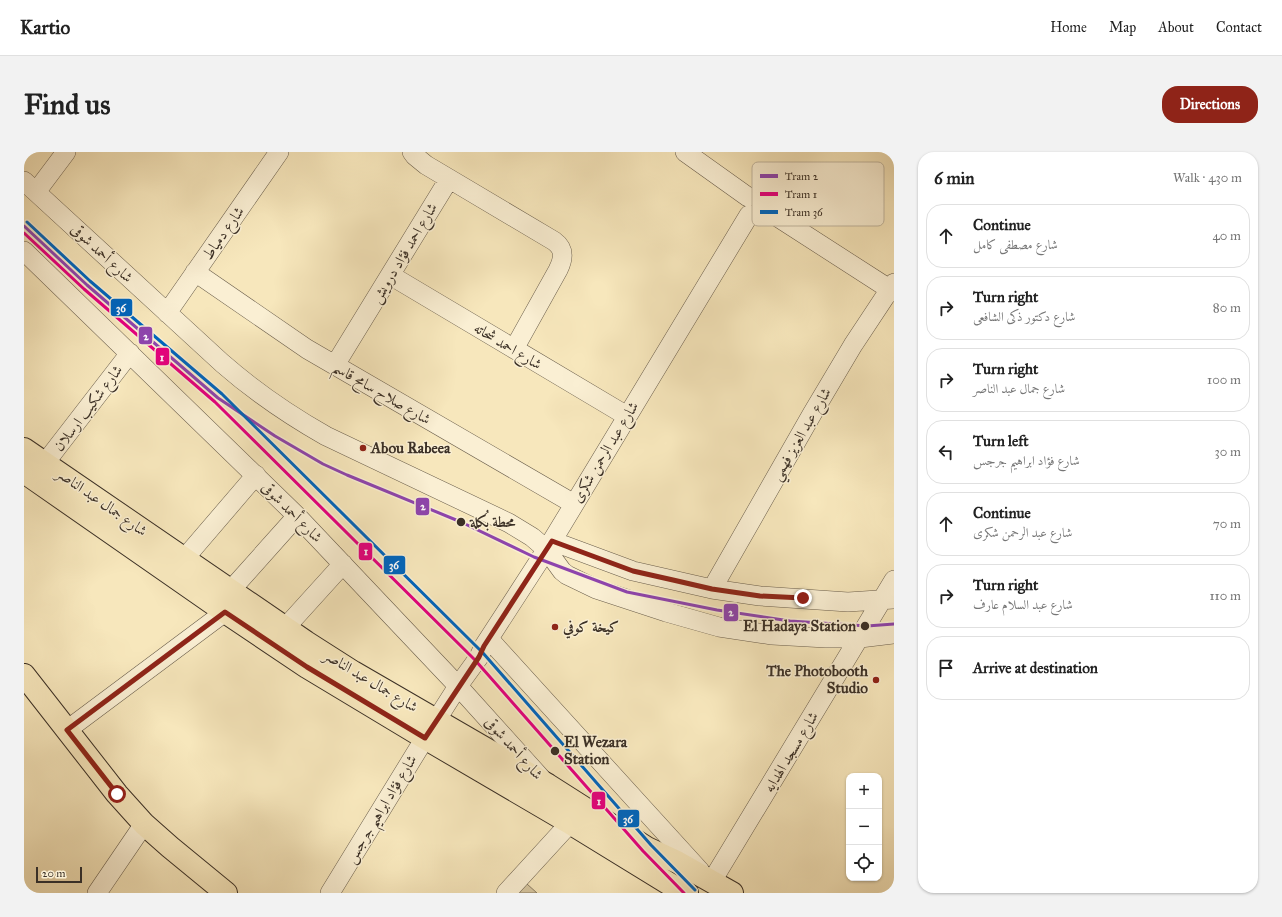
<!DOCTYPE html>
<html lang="en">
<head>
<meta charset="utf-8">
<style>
  body { margin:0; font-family:"IM FELL Great Primer",Amiri,serif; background:#f2f2f2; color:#222 }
  .controls { position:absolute; right:12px; bottom:12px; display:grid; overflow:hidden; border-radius:8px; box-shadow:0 1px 3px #0004 }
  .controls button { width:36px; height:36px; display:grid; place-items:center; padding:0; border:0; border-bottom:1px solid #e0e0e0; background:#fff; color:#222; font:20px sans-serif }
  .scale { position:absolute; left:12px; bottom:10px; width:46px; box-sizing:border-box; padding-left:4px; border:2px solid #3b3026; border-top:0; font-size:11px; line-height:14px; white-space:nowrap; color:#3b3026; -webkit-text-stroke:3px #faefd3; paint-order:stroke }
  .stop { position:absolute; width:12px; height:12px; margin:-9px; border:3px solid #8f2418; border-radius:50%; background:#fff }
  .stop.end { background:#8f2418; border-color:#fff; box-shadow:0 1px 4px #0008 }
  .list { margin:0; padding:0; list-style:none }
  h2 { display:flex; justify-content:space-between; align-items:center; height:52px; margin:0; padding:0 16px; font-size:17px }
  h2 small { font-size:13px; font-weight:400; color:#767676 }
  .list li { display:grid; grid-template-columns:26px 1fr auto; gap:12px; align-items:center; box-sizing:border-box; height:64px; margin:0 8px 8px; padding:0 8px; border:1px solid #e0e0e0; border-radius:16px }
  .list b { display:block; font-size:15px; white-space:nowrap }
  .list p { margin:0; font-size:13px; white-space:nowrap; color:#767676 }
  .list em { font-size:13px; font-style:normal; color:#767676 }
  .icon { flex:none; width:22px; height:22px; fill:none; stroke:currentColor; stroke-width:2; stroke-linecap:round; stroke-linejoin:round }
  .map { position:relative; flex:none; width:870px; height:741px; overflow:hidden; border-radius:16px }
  header { display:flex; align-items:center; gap:24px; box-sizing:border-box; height:56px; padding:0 20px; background:#fff; border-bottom:1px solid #e0e0e0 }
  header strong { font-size:19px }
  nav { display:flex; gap:22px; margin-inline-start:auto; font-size:14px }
  .intro { display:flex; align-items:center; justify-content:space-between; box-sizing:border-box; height:96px; padding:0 24px }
  h1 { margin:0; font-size:28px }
  .button { padding:10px 18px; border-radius:16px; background:#8f2418; color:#fff; font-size:14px; font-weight:700 }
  main { display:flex; gap:24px; padding:0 24px }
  aside { flex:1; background:#fff; border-radius:16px; box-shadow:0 1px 3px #0004 }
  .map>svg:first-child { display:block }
</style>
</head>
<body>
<header>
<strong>Kartio</strong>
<nav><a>Home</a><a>Map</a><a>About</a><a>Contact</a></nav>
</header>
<div class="intro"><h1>Find us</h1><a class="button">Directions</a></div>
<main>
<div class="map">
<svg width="870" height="741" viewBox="0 0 870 741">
  <rect width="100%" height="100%" fill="#f7e7bc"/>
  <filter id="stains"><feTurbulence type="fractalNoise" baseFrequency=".005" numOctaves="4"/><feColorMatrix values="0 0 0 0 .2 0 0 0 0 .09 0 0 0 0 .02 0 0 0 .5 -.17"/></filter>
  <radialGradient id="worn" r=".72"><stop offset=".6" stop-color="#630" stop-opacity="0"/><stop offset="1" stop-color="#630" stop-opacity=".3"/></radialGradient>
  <path fill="#d7c8a2" stroke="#897c64" d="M503,732L513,741H494Z"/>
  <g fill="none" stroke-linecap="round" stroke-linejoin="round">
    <defs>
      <path id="minor" d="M388,0L391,4L402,13L530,89C541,97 540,106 534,118L490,197
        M661,0L724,45
        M0,29L198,211C230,239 265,263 302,284L485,371L508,385L522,397L538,419L543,423L572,437L642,460L695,475L748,483L802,486H836L870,482
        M12,40L42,0
        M741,57L870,140
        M0,99L273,364L434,534L517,626
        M171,120L283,197L550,352
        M366,123L603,264
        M143,161L255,0
        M311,213L425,27
        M21,311L106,201
        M528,389L609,419L688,437L736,444L824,450L869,447
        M160,407L232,323
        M688,437L788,262L829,193L870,131
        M206,439L273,364
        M261,476L319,412
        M465,487L676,719
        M43,578L201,460
        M688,729L870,428
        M73,741L120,672
        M306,741L401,586L434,534L455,505L460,494L528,389L725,63
        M482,741L546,671"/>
      <path id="major" d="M0,297L282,490L329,520L524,633L623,696L653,710L708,741
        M0,320L201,460L283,515L401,586L546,671L652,736L663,741
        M0,523L93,642L120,672L146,695L202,741"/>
    </defs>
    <use href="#minor" stroke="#6a5e4c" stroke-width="20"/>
    <use href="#major" stroke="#3b3026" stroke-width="24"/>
    <use href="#minor" stroke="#faefd3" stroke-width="19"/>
    <use href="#major" stroke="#f7e7bc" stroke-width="22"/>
    <defs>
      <path id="tram-1" d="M0,74L63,133L194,246L251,284L299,312L323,323L437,370L510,405L603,440L693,458L766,469L843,474L870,472"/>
      <path id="tram-2" d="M0,81L60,137L191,250L451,508L619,699L660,741"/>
      <path id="tram-3" d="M3,70L66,129L198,242L459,501L627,693L671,738"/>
    </defs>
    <use href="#tram-1" stroke="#faefd3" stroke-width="6"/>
    <use href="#tram-2" stroke="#faefd3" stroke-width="6"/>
    <use href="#tram-3" stroke="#faefd3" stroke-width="6"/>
    <use href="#tram-1" stroke="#8e44ad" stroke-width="3"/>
    <use href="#tram-2" stroke="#e5007d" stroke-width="3"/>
    <use href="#tram-3" stroke="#0065bd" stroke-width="3"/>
  </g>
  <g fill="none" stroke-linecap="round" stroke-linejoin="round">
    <path stroke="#8f2418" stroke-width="5" d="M93,642L43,578L201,460L283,515L401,586L455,505L460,494L528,389L609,419L649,428L688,437L736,444L779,446"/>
  </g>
  <g fill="#8f2418" stroke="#faefd3" stroke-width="1.5">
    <circle cx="339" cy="296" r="4"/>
    <circle cx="531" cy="475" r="4"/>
    <circle cx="852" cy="528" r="4"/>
  </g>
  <g fill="#3b3026" stroke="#faefd3" stroke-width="1.5">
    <circle cx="437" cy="370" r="5"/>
    <circle cx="841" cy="474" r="5"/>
    <circle cx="531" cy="599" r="5"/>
  </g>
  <g text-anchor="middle" stroke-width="3" stroke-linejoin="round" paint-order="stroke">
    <g font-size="15" fill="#3b3026" stroke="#faefd3">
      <text transform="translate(199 81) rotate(-55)" y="5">شارع دمياط</text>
      <text transform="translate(78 101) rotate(43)" y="5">شارع أحمد شوقى</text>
      <text transform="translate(380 101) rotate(-59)" y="5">شارع احمد فؤاد درويش</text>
      <text transform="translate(484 194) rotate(31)" y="5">شارع احمد شحاته</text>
      <text transform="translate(358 241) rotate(30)" y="5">شارع صلاح سامح قاسم</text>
      <text transform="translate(64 256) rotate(-53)" y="5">شارع شكيب ارسلان</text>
      <text transform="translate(777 282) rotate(-60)" y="5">شارع عبد العزيز فهمي</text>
      <text transform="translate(581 300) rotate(-59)" y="5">شارع عبد الرحمن شكرى</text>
      <text transform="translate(78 350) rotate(35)" y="5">شارع جمال عبد الناصر</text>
      <text transform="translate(268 360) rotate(45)" y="5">شارع أحمد شوقى</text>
      <text transform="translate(347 529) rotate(31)" y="5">شارع جمال عبد الناصر</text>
      <text transform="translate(490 596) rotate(48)" y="5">شارع أحمد شوقى</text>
      <text transform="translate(767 600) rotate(-59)" y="5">شارع مسجد الهدايه</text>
      <text transform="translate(357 657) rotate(-59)" y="5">شارع فؤاد ابراهيم جرجس</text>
    </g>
    <g font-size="15" font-weight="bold" fill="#3b3026" stroke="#faefd3" text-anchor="start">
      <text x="347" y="301">Abou Rabeea</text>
      <text x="539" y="480">كيخة كوفي</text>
      <text x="844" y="524" text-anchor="end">The Photobooth<tspan x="844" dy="17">Studio</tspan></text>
    </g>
    <g font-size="15" font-weight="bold" fill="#3b3026" stroke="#faefd3" text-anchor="start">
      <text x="446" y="375">محطة بُكلة</text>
      <text x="832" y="479" text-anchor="end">El Hadaya Station</text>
      <text x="540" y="595">El Wezara<tspan x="540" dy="17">Station</tspan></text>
    </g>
  </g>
  <rect x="728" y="10" width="132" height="64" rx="6" fill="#faefd3" stroke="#c1b69f" stroke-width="1"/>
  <rect x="736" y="22" width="18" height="4" fill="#8e44ad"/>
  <rect x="736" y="40" width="18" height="4" fill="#e5007d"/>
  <rect x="736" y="58" width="18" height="4" fill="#0065bd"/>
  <g font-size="11" fill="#3b3026">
    <text x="761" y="28">Tram 2</text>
    <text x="761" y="46">Tram 1</text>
    <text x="761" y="64">Tram 36</text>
  </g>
  <g stroke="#faefd3" stroke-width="1.5">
    <rect x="86" y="146" width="23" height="19" rx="4" fill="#0065bd"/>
    <rect x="114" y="174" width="15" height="19" rx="4" fill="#8e44ad"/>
    <rect x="131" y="195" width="15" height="19" rx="4" fill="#e5007d"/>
    <rect x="391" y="345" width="15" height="19" rx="4" fill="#8e44ad"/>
    <rect x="334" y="390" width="15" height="19" rx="4" fill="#e5007d"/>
    <rect x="359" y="403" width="23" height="20" rx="4" fill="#0065bd"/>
    <rect x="699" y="451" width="16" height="19" rx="4" fill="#8e44ad"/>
    <rect x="567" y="639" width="15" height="19" rx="4" fill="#e5007d"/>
    <rect x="593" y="657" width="23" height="19" rx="4" fill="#0065bd"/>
  </g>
  <g font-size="11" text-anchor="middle" font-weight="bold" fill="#fff">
    <text x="97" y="160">36</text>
    <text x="122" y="188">2</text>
    <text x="138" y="209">1</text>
    <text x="399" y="358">2</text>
    <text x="342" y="403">1</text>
    <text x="370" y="417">36</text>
    <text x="707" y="464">2</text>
    <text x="575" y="653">1</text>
    <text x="604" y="671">36</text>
  </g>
  <rect width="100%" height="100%" filter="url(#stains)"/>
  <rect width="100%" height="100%" fill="url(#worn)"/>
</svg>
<div class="controls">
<button>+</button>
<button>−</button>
<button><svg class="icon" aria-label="locate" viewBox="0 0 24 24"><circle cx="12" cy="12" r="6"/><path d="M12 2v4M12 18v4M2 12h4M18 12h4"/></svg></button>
</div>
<div class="scale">20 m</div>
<div class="stop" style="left:93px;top:642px"></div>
<div class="stop end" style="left:779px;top:446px"></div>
</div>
<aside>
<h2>6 min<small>Walk · 430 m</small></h2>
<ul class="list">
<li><svg class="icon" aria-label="ahead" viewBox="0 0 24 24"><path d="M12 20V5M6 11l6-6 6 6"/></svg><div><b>Continue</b><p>شارع مصطفى كامل</p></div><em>40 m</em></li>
<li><svg class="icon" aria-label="right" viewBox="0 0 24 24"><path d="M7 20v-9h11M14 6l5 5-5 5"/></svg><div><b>Turn right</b><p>شارع دكتور ذكى الشافعى</p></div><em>80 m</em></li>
<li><svg class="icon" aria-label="right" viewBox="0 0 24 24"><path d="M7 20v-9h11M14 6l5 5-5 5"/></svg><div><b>Turn right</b><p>شارع جمال عبد الناصر</p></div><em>100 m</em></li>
<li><svg class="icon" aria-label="left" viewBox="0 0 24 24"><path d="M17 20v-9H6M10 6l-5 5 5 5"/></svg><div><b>Turn left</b><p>شارع فؤاد ابراهيم جرجس</p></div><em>30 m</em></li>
<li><svg class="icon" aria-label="ahead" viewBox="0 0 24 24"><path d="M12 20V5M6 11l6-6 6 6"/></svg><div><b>Continue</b><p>شارع عبد الرحمن شكرى</p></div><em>70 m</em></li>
<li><svg class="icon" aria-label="right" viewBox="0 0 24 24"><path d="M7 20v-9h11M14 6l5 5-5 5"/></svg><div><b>Turn right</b><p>شارع عبد السلام عارف</p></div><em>110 m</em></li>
<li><svg class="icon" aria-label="arrive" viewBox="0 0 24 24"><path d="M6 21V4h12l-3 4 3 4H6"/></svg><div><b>Arrive at destination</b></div></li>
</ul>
</aside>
</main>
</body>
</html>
